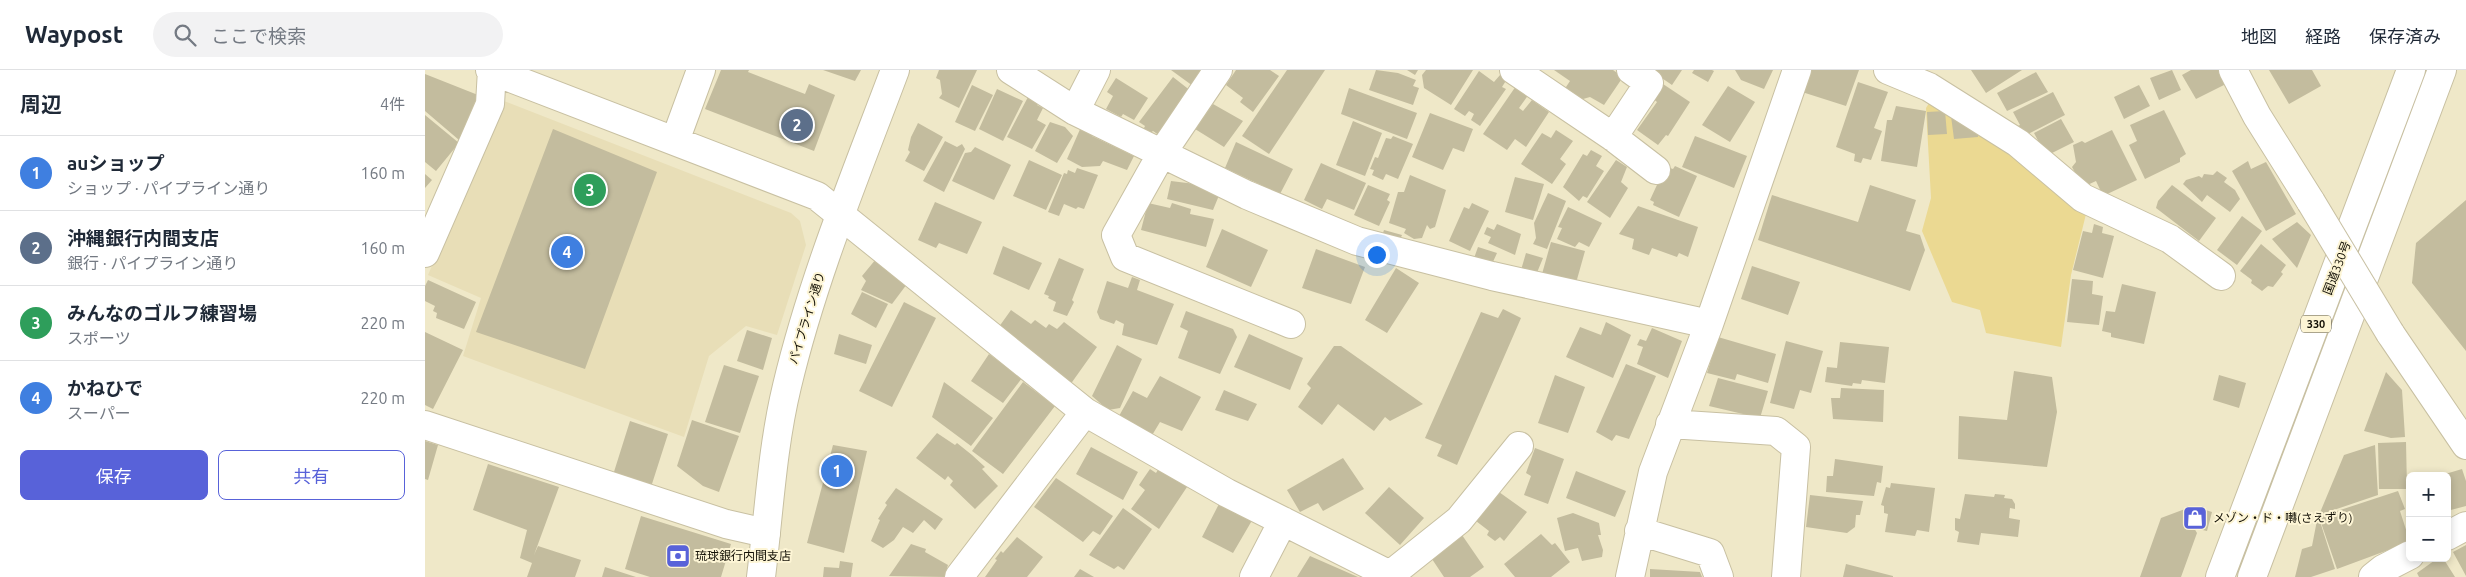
<!DOCTYPE html>
<html lang="ja">
<head>
<meta charset="utf-8">
<style>
  body { margin:0; font-family:Ubuntu,"Noto Sans JP",sans-serif; background:#f2f2f3; color:#1f2937 }
  .controls { position:absolute; right:15px; bottom:15px; display:grid; overflow:hidden; border-radius:8px; box-shadow:0 2px 8px #0003 }
  .controls button { width:45px; height:45px; display:grid; place-items:center; padding:0; border:0; border-bottom:1px solid #e0e1e3; background:#fff; color:#1f2937; font:25px sans-serif }
  .you { position:absolute; left:951px; top:184px; width:18px; height:18px; margin:-12px; border:4px solid #fff; border-radius:50%; background:#1a73e8; box-shadow:0 0 0 8px #1a73e833 }
  .badge { display:grid; place-items:center; width:32px; height:32px; border-radius:50%; background:#5862d9; color:#fff; font-size:16px; font-weight:700 }
  .pin { position:absolute; translate:-50% -50%; border:2px solid #fff; box-shadow:0 1px 5px #0006 }
  .list { margin:0; padding:0; list-style:none }
  h2 { display:flex; justify-content:space-between; align-items:center; height:65px; margin:0; padding:0 20px; font-size:21px }
  h2 small { font-size:16px; font-weight:400; color:#747a83 }
  .list li { display:grid; grid-template-columns:32px 1fr auto; gap:15px; align-items:center; box-sizing:border-box; height:75px; padding:0 20px; border-top:1px solid #e0e1e3 }
  .list b { display:block; font-size:19px; white-space:nowrap }
  .list p { margin:0; font-size:16px; white-space:nowrap; color:#747a83 }
  .list em { font-size:16px; font-style:normal; color:#747a83 }
  .actions { display:flex; gap:10px; padding:15px 20px }
  .actions a { flex:1; padding:11px 0; border:1px solid #5862d9; border-radius:8px; text-align:center; font-size:18px; color:#5862d9 }
  .actions .main { background:#5862d9; color:#fff }
  .icon { flex:none; width:28px; height:28px; fill:none; stroke:currentColor; stroke-width:2; stroke-linecap:round; stroke-linejoin:round }
  .map { position:relative; flex:none; width:2041px; height:507px; overflow:hidden }
  header { display:flex; align-items:center; gap:30px; box-sizing:border-box; height:70px; padding:0 25px; background:#fff; border-bottom:1px solid #e0e1e3 }
  header strong { font-size:24px }
  nav { display:flex; gap:28px; margin-inline-start:auto; font-size:18px }
  .search { width:350px; height:45px; background:#f2f2f3; display:flex; align-items:center; gap:12px; box-sizing:border-box; padding:0 18px; border-radius:28px; color:#747a83; font-size:19px }
  main { display:flex }
  aside { flex:1; background:#fff }
  .map>svg:first-child { display:block }
</style>
</head>
<body>
<header>
<strong>Waypost</strong>
<div class="search"><svg class="icon" aria-label="search" viewBox="0 0 24 24"><circle cx="10" cy="10" r="6"/><path d="M15 15l6 6"/></svg>ここで検索</div>
<nav><a>地図</a><a>経路</a><a>保存済み</a></nav>
</header>
<main>
<aside>
<h2>周辺<small>4件</small></h2>
<ul class="list">
<li><span class="badge" style="background:#3f7fe0">1</span><div><b>auショップ</b><p>ショップ · パイプライン通り</p></div><em>160 m</em></li>
<li><span class="badge" style="background:#5c6f8a">2</span><div><b>沖縄銀行内間支店</b><p>銀行 · パイプライン通り</p></div><em>160 m</em></li>
<li><span class="badge" style="background:#2e9e5b">3</span><div><b>みんなのゴルフ練習場</b><p>スポーツ</p></div><em>220 m</em></li>
<li><span class="badge" style="background:#3f7fe0">4</span><div><b>かねひで</b><p>スーパー</p></div><em>220 m</em></li>
</ul>
<div class="actions"><a class="main">保存</a><a>共有</a></div>
</aside>
<div class="map">
<svg width="2041" height="507" viewBox="0 0 2041 507">
  <rect width="100%" height="100%" fill="#efe8c8"/>
  <path fill="#e8deb7" d="M79,31L366,143L375,151L381,175L352,265L321,256L284,286L259,367L38,286L56,228L3,205Z"/>
  <path fill="#ebd992" d="M1506,30L1590,78L1661,144L1646,205L1636,277L1561,263L1555,240L1527,232L1497,161L1506,128L1501,38Z"/>
  <path fill="#c3bc9e" d="M296,0H324L323,2L380,24L384,14L410,25L389,81L280,39Z
    M398,0H436L430,11Z
    M514,0H552L534,38L514,28L517,24L515,10L511,8Z
    M746,0H780L768,16Z
    M811,0H845L854,6L828,42L815,32L818,28L801,15Z
    M862,0H900L844,84L817,66Z
    M951,0L973,3L991,10L988,16L994,18L988,35L944,20Z
    M982,0H993L990,5Z
    M1001,0H1048L1026,35L999,18L997,5Z
    M1129,0H1188L1198,7L1179,35L1165,27L1158,29L1153,34L1137,23L1145,11Z
    M1225,0H1257L1247,15Z
    M1269,0H1287L1289,1L1283,12L1267,3Z
    M1310,0H1348L1339,19L1316,10Z
    M1385,0H1434L1421,36L1377,22Z
    M1546,0H1597L1561,23Z
    M1747,0L1756,20L1734,30L1725,8Z
    M1766,0H1794L1801,14L1771,29L1757,5Z
    M1844,0H1887L1896,16L1864,34Z
    M1054,1L1069,12L1075,5L1082,9L1077,17L1081,19L1055,56L1046,50L1049,44L1044,41L1040,46L1029,39Z
    M1611,2L1623,22L1582,41L1572,23Z
    M0,4L53,25L34,70L0,41Z
    M748,7L771,25L741,70L728,61L724,64L718,60L720,56L714,52Z
    M691,8L723,28L709,50L698,44L696,47L681,39L688,26L682,22Z
    M1433,12L1463,22L1449,58L1457,61L1446,90L1438,88L1436,93L1429,91L1430,84L1411,77Z
    M1238,14L1265,32L1243,66L1241,65L1233,75L1212,60L1232,32L1227,28Z
    M547,15L568,25L550,61L530,52Z
    M1714,15L1725,36L1699,49L1689,27Z
    M1091,16L1104,24L1094,38L1098,41L1107,30L1124,42L1101,77L1090,69L1082,80L1058,64Z
    M1303,16L1330,32L1305,72L1277,55Z
    M924,18L992,43L982,69L916,44Z
    M572,19L598,31L578,71L554,59Z
    M1628,22L1640,45L1599,66L1591,57L1595,55L1588,42Z
    M603,27L613,32L612,35L618,38L612,50L621,55L607,79L582,67Z
    M788,34L818,51L799,77L770,59Z
    M1471,36L1501,41L1492,97L1456,91L1462,50H1467Z
    M1739,40L1761,84L1755,88V92L1720,109L1704,75L1712,71L1705,55Z
    M1520,41L1522,64L1503,65L1502,42Z
    M1005,43L1048,59L1039,82L1028,78L1018,100L987,87Z
    M0,45L34,73L11,101L0,92Z
    M1526,46L1553,60V67L1529,69Z
    M1636,49L1649,72L1621,86L1609,63Z
    M928,51L957,63L940,106L911,95Z
    M625,52L640,57L648,66L632,93L610,81Z
    M493,53L518,67L499,101L480,91L485,82L483,80L486,67Z
    M656,57L668,63L667,66L709,86L702,100L678,91L675,96L657,97L642,89Z
    M128,59L232,102L160,299L51,262Z
    M1131,60L1148,71L1135,89L1141,94L1127,114L1096,94L1117,63L1126,68Z
    M1687,60L1712,110L1678,126L1671,111L1658,117L1647,97L1651,92L1648,75L1657,71L1660,73Z
    M968,66L988,74L973,109L961,104L958,110L947,105L949,100L945,99L950,87L953,88L961,68L966,69Z
    M1270,66L1322,86L1309,118L1257,97Z
    M520,71L532,77L537,74L540,79L519,122L498,111Z
    M811,72L868,99L855,124L800,98Z
    M550,77L586,95L569,130L527,111L540,83L546,82Z
    M1166,80L1177,86L1171,96L1179,101L1162,128L1158,126L1154,131L1138,117L1158,84L1162,86Z
    M604,90L637,105L621,140L588,126Z
    M1191,90L1202,97L1196,112L1203,118L1185,148L1162,132Z
    M1823,91L1826,99L1841,92L1871,144L1841,161L1807,101Z
    M896,93L941,113L929,140L902,129L897,139L879,130Z
    M1250,96L1272,106L1254,147L1228,135L1229,132L1225,130L1237,104L1242,97L1248,99Z
    M652,98L673,105L659,139L653,137L651,139L639,134L634,146L623,142L639,103L642,104L643,100L650,103Z
    M1792,101L1802,108L1799,112L1810,120L1815,129L1805,142L1782,125L1777,132L1758,114L1761,110L1774,106L1777,108L1779,104L1788,105Z
    M0,104L7,110L0,118Z
    M985,105L1021,120L1010,157L1005,159L1002,155L997,168L989,169L979,163L981,159L964,153L973,122H979Z
    M1090,107L1119,114L1108,150L1080,142Z
    M746,111L778,115L795,123L788,140L742,129Z
    M943,115L965,124L962,130L965,132L954,156L929,145Z
    M1445,115L1491,130L1481,161L1495,165L1500,180L1485,221L1333,170L1347,125L1433,152Z
    M1747,115L1791,148L1774,171L1731,138L1733,131Z
    M1123,123L1141,131L1122,179L1108,174L1111,168L1109,153Z
    M2041,130V281L1987,213L1991,173Z
    M510,132L557,152L542,184L514,173L511,178L493,170Z
    M723,133L745,138L747,133L766,139L765,144L789,149L781,177L716,160Z
    M1047,133L1064,141L1045,181L1024,171L1039,137L1044,139Z
    M1213,136L1273,157L1263,187L1254,183L1252,187L1227,178L1224,185L1207,179L1209,169L1194,164Z
    M1143,137L1177,153L1164,177L1154,172L1150,177L1132,169L1137,158L1133,157Z
    M1817,146L1837,161L1812,195L1792,180Z
    M1872,152L1886,165L1872,198L1847,169Z
    M1072,154L1096,164L1090,185L1063,173L1066,167L1059,164L1062,157L1069,160Z
    M1669,154L1678,157L1677,163L1689,166L1678,208L1648,200L1658,161L1667,163Z
    M797,159L843,180L826,217L781,197Z
    M959,160L977,165L973,174L956,169Z
    M1126,172L1160,181L1151,213L1117,204Z
    M1836,174L1861,195L1856,202L1858,204L1848,217L1843,216L1837,221L1826,213L1827,210L1815,201Z
    M578,176L617,193L604,220L568,204Z
    M1053,177L1072,183L1067,194L1048,191Z
    M891,179L940,197L926,234L877,218Z
    M1101,183L1118,188L1111,205L1096,200Z
    M634,188L659,199L647,230L649,232L642,246L628,241L631,232L623,228L624,226L619,224Z
    M451,189L482,214L467,234L436,220L441,211L437,206Z
    M1327,196L1375,212L1363,245L1316,229Z
    M971,198L994,213L962,263L940,250Z
    M707,207L715,210L712,220L749,234L732,275L697,265L699,254L691,250L689,254L675,249L672,242L682,211L703,218Z
    M1647,209L1668,211L1667,224L1678,226L1674,255L1642,252Z
    M3,210L51,232L39,259L11,248L12,243L8,241L10,236L0,231V216Z
    M1697,214L1731,222L1719,274L1686,267V263L1677,261L1681,241L1690,242Z
    M437,222L463,234L451,258L426,244Z
    M479,232L511,248L467,337L434,321Z
    M1078,239L1096,248L1032,395L1012,386L1017,375L1000,368L1056,242L1073,248Z
    M586,240L606,254L610,250L621,258L624,254L632,259L639,252L672,277L645,315L571,261Z
    M761,241L808,259L812,267L795,304L753,288L763,261L755,257Z
    M1181,252L1206,265L1188,308L1141,287L1155,257L1176,265Z
    M1227,258L1257,271L1243,308L1212,294L1218,277L1212,275L1215,269L1221,271Z
    M322,260L347,268L338,300L312,291Z
    M0,262L38,280L8,339L0,335Z
    M414,264L447,275L441,294L409,284Z
    M824,264L878,288L865,320L809,297Z
    M1293,267L1351,284L1343,313L1312,304L1310,310L1282,303Z
    M1361,271L1398,281L1386,323L1375,320L1369,339L1345,333Z
    M1415,272L1464,277L1460,313L1437,310L1436,314L1428,313L1427,316L1400,312L1402,297L1412,298Z
    M692,275L717,289L695,338L683,340L667,326Z
    M909,276H916L998,334L965,351L960,347L949,361L913,334L897,355L873,337L886,318L882,314Z
    M564,284L597,308L578,333L546,311Z
    M1201,294L1231,306L1204,369L1191,365L1187,371L1171,362Z
    M299,295L334,306L315,363L280,352Z
    M1589,301L1627,307L1632,342L1622,397L1533,389L1534,346L1582,350Z
    M1961,302L1977,320L1980,367L1966,368L1939,361Z
    M1130,305L1160,317L1143,363L1113,353Z
    M1794,305L1821,313L1814,338L1788,330Z
    M735,306L776,327L757,361L735,352L726,367L694,346L708,321L722,328Z
    M1293,308L1343,321L1335,348L1284,336Z
    M519,312L568,348L546,376L507,347Z
    M598,312L630,336L578,404L547,381Z
    M1416,318L1459,320L1458,352L1408,349L1406,328H1415Z
    M799,320L832,334L823,351L790,340Z
    M267,350L314,366L294,422L278,416L252,396Z
    M205,351L243,364L226,417L188,405Z
    M512,363L530,375L532,373L547,385L560,397L557,399L573,416L550,439L525,415L528,411L523,406L520,410L491,388Z
    M0,371L13,375L3,410L0,409Z
    M1981,372L1982,419H1954L1953,373Z
    M408,375L442,381L419,483L382,473Z
    M1950,375L1953,425L1894,445L1919,385Z
    M666,377L713,402L698,430L651,404Z
    M1110,378L1139,389L1123,434L1099,425L1106,406L1101,403Z
    M918,388L939,419L898,441L893,433L875,442L862,420Z
    M1410,389L1458,396L1456,413L1452,412L1449,426L1401,422L1402,406H1408Z
    M63,394L134,417L109,485L113,476L156,490L150,507H102L107,493L95,488L102,460L48,440Z
    M734,398L762,417L734,459L706,439L720,420L714,415L725,399L731,403Z
    M2037,399L2041,411V436L2022,441V406L2017,405Z
    M1151,401L1201,421L1190,447L1141,428Z
    M631,408L688,446L675,465L668,461L658,472L609,437Z
    M1466,413L1510,418L1504,462L1492,460L1490,466L1460,462L1463,444L1459,443V436L1456,435L1461,417L1465,418Z
    M964,417L999,448L975,475L940,443Z
    M471,418L518,449L510,460L499,450L488,463L478,457L469,470L458,478L446,471L455,450L453,449L462,435L460,433Z
    M1973,421L1980,439L1975,441L1985,472L1912,499L1894,447Z
    M1074,422L1102,442L1079,471L1075,467L1070,471L1062,465L1064,461L1051,451V442Z
    M1540,424L1569,427L1570,424L1580,425L1579,428L1587,429L1590,434V439L1585,438L1584,448L1595,450L1593,467L1556,463L1554,475L1532,472L1534,462L1530,460V448L1535,449Z
    M1385,425L1438,431L1435,445H1431L1430,457L1422,463L1381,457Z
    M796,430L829,447L808,483L777,467Z
    M1768,436L1787,442L1782,461L1769,458L1772,463L1756,507H1715L1736,448Z
    M698,438L727,459L699,500L693,496L689,499L664,485Z
    M1148,443L1174,453L1176,465H1173L1178,480L1177,487L1157,491L1153,478L1140,481L1132,448Z
    M1893,445L1910,499L1886,507H1870L1877,479L1887,476Z
    M216,446L306,474L296,507H225L200,499Z
    M1116,464L1127,475L1130,473L1145,492L1126,507H1090L1079,494Z
    M1037,465L1059,497L1045,507H1019L1007,489L1017,482L1014,476Z
    M592,467L618,487L602,507H560L572,490L570,489L576,481L578,483Z
    M486,474L501,479L500,482L523,495L522,498L525,499L521,507L464,506Z
    M2041,475V506L2028,482Z
    M885,486L933,507H872Z
    M2013,488H2018L2030,507H1994L1992,503Z
    M415,491L428,493L426,507H398L399,497L414,498Z
    M1421,494L1468,506V507H1418Z
    M180,497L211,507H177Z
    M655,499L669,507H649Z
    M1225,499L1275,502L1277,507H1225Z"/>
  <g fill="none" stroke-linecap="round" stroke-linejoin="round">
    <defs>
      <path id="minor" d="M65,0L392,126L660,342L802,423L965,505L964,507
        M586,0L650,41L822,125L932,171L1067,206L1284,254
        M793,0L737,83L691,165L700,187L866,254
        M1089,0L1188,67L1231,100
        M1463,0L1504,17L1593,73L1658,128L1745,169L1796,206
        M1808,0L1832,46L1886,132
        M650,41L671,0
        M1188,67L1224,13L1206,0
        M250,71L276,0
        M0,183L65,34L67,0
        M1965,263L2041,375
        M1245,354L1351,361L1371,377L1361,507
        M0,355L301,454L341,463
        M1214,461L1285,483L1294,507
        M2022,466L2041,456
        M965,505L1034,450L1094,376
        M534,507L660,342
        M829,507L858,451
        M1205,507L1228,402L1284,254L1372,0
        M1948,507L1958,499L1985,485"/>
      <path id="major" d="M336,507C344,443 347,378 362,316C388,207 431,104 470,0"/>
      <path id="highway" d="M1795,507L1986,0
        M1827,507L2017,0"/>
    </defs>
    <use href="#minor" stroke="#c8c0a2" stroke-width="30"/>
    <use href="#major" stroke="#c8c0a2" stroke-width="30"/>
    <use href="#highway" stroke="#c8c0a2" stroke-width="30"/>
    <use href="#minor" stroke="#fff" stroke-width="28"/>
    <use href="#major" stroke="#fff" stroke-width="28"/>
    <use href="#highway" stroke="#fff" stroke-width="28"/>
    <defs>
      <path id="minor-bridge" d="M1886,132L1965,263"/>
    </defs>
    <use href="#minor-bridge" stroke="#c8c0a2" stroke-width="30" stroke-linecap="butt"/>
    <use href="#minor-bridge" stroke="#fff" stroke-width="28"/>
  </g>
  <defs>
    <symbol id="shop-square" viewBox="-11 -11 22 22"><rect x="-9" y="-9" width="18" height="18" rx="4" fill="#5862d9" stroke="#fdf5d5"/><path d="M-5-2.5h2.3a2.7 3.5 0 0 1 5.4 0H5L5.5 6h-11ZM-1.5-2.5h3a1.5 2.3 0 0 0-3 0Z" fill="#fff"/></symbol>
    <symbol id="bank-square" viewBox="-11 -11 22 22"><rect x="-9" y="-9" width="18" height="18" rx="4" fill="#5862d9" stroke="#fdf5d5"/><path d="M-6-4H6V4H-6ZM0-2.3a2.3 2.3 0 1 0 0 4.6a2.3 2.3 0 1 0 0-4.6Z" fill="#fff"/></symbol>
  </defs>
  <g fill-rule="evenodd">
    <use href="#shop-square" x="1756" y="434" width="28" height="28"/>
    <use href="#bank-square" x="239" y="472" width="28" height="28"/>
  </g>
  <g text-anchor="middle" stroke-width="4" stroke-linejoin="round" paint-order="stroke">
    <rect fill="#fdf5d5" stroke="#595544" stroke-width="1" x="1876" y="245.5" width="30" height="17" rx="4"/>
    <g font-size="11" font-weight="bold" fill="#131006">
      <text x="1891" y="258">330</text>
    </g>
    <g font-size="12" fill="#131006" stroke="#fdf5d5">
      <text transform="translate(1912 198) rotate(-69)" y="4">国道330号</text>
      <text transform="translate(382 248) rotate(-73)" y="4">パイプライン通り</text>
    </g>
    <g font-size="12" fill="#131006" stroke="#fdf5d5" text-anchor="start">
      <text x="1788" y="452">メゾン・ド・囀(さえずり)</text>
      <text x="270" y="490">琉球銀行内間支店</text>
    </g>
  </g>
</svg>
<div class="controls">
<button>+</button>
<button>−</button>
</div>
<div class="you"></div>
<div class="pin badge" style="left:412px;top:401px;background:#3f7fe0">1</div>
<div class="pin badge" style="left:372px;top:55px;background:#5c6f8a">2</div>
<div class="pin badge" style="left:165px;top:120px;background:#2e9e5b">3</div>
<div class="pin badge" style="left:142px;top:182px;background:#3f7fe0">4</div>
</div>
</main>
</body>
</html>
